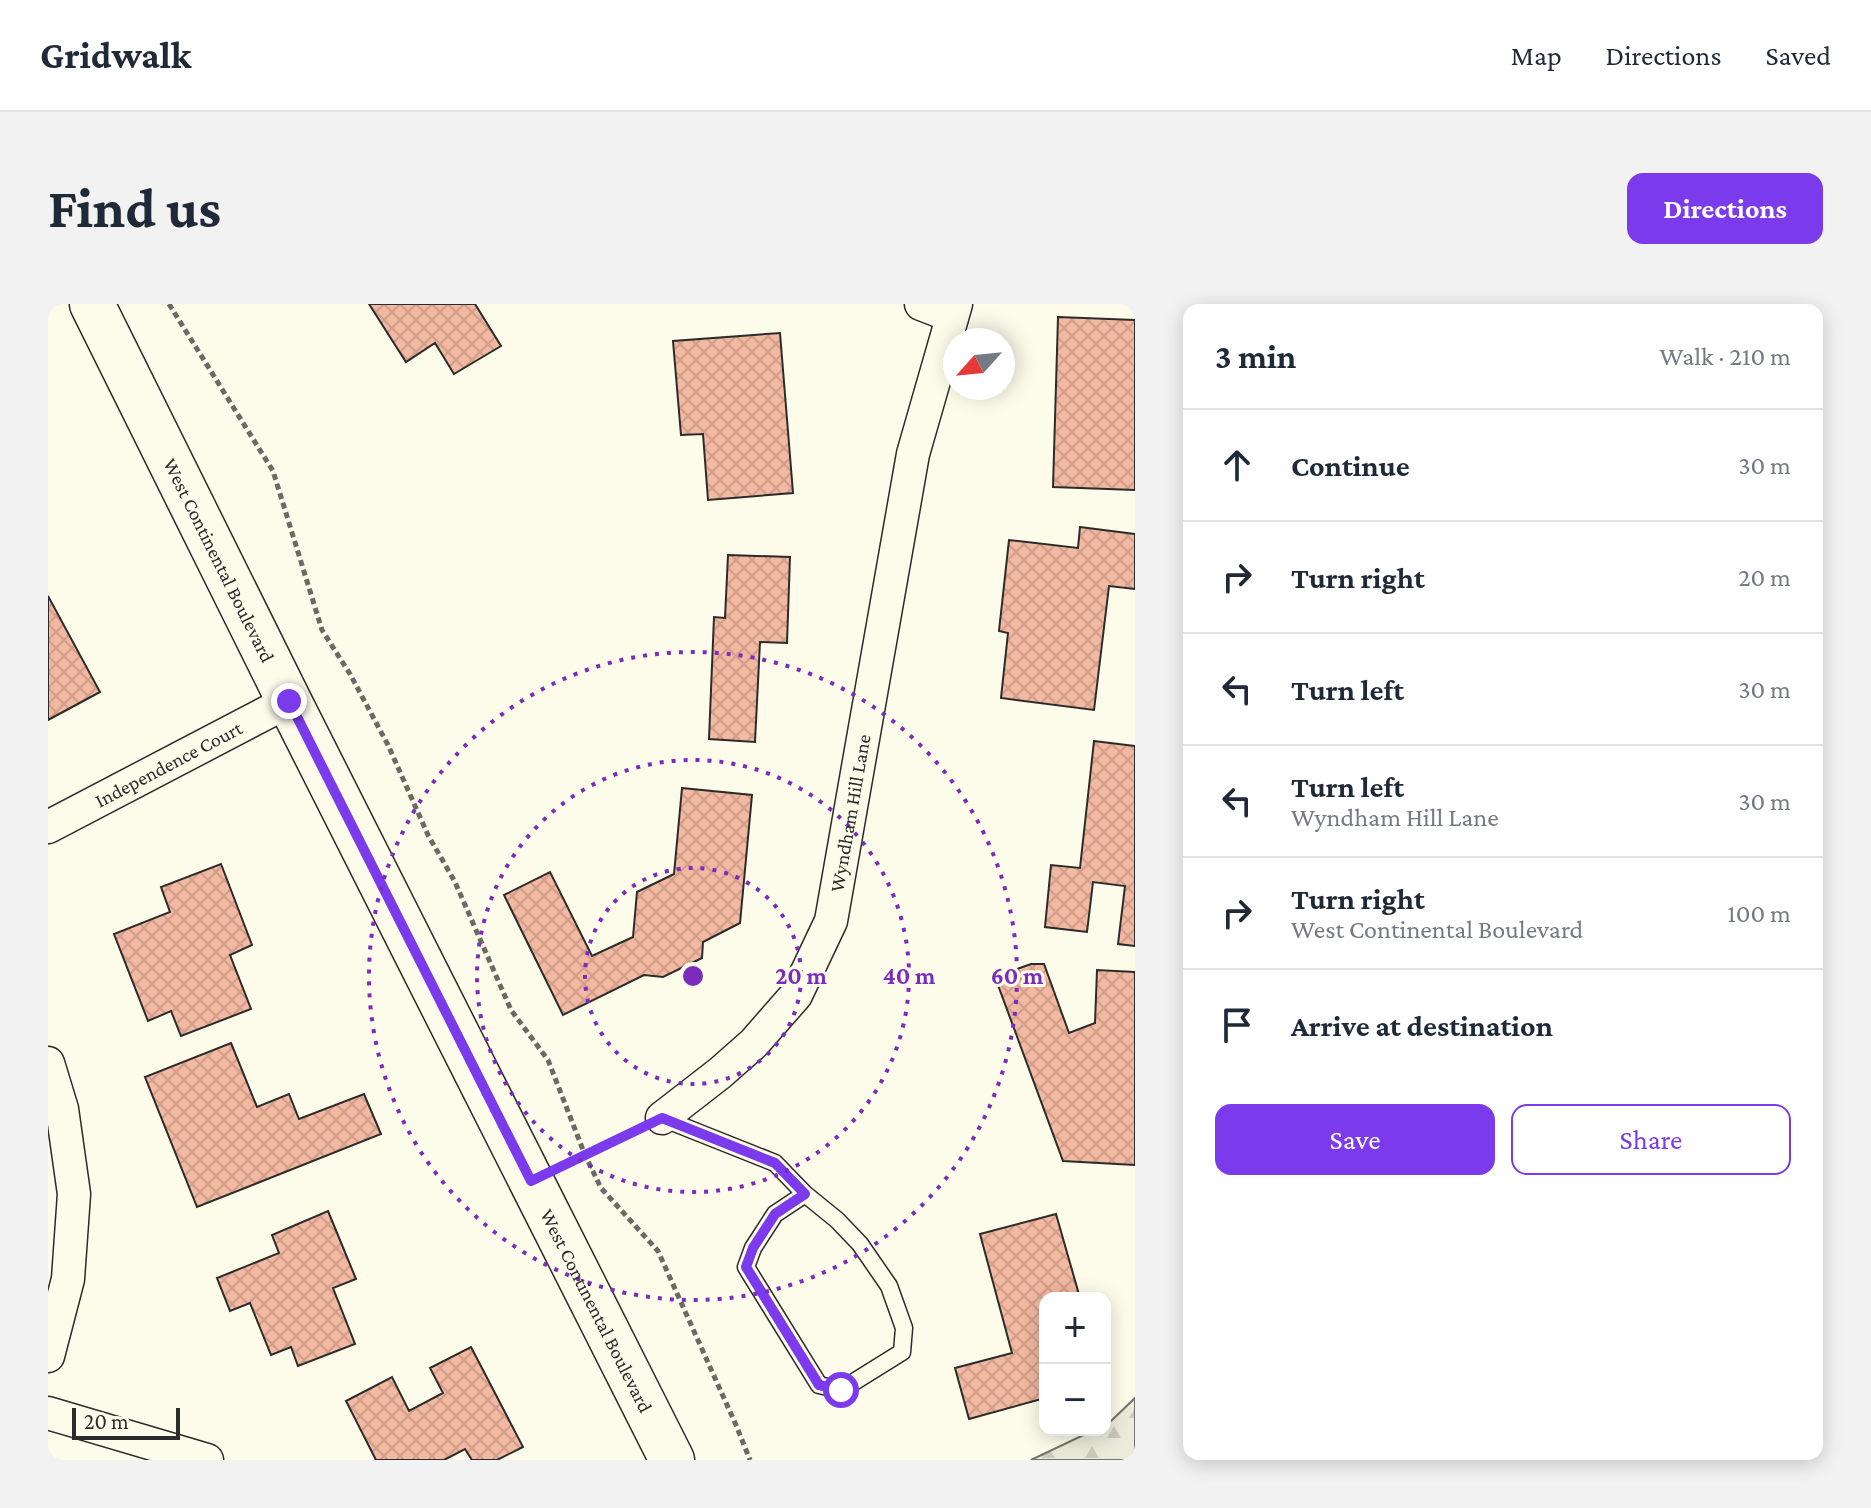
<!DOCTYPE html>
<html lang="en">
<head>
<meta charset="utf-8">
<style>
  body { margin:0; font-family:"Crimson Pro",serif; background:#f2f2f3; color:#1f2937 }
  .controls { position:absolute; right:24px; bottom:24px; display:grid; overflow:hidden; border-radius:16px; box-shadow:0 4px 20px #0003 }
  .controls button { width:72px; height:72px; display:grid; place-items:center; padding:0; border:0; border-bottom:2px solid #e0e1e3; background:#fff; color:#1f2937; font:40px sans-serif }
  .compass { position:absolute; left:895px; top:24px; width:72px; height:72px; border-radius:50%; background:#fff; box-shadow:0 4px 20px #0003; rotate:243deg }
  .scale { position:absolute; left:24px; bottom:20px; width:108px; box-sizing:border-box; padding-left:8px; border:4px solid #2b2b2b; border-top:0; font-size:22px; line-height:28px; white-space:nowrap; color:#2b2b2b; -webkit-text-stroke:6px #fdfbea; paint-order:stroke }
  .stop { position:absolute; width:24px; height:24px; margin:-18px; border:6px solid #7c3aed; border-radius:50%; background:#fff }
  .stop.end { background:#7c3aed; border-color:#fff; box-shadow:0 2px 8px #0008 }
  .list { margin:0; padding:0; list-style:none }
  h2 { display:flex; justify-content:space-between; align-items:center; height:104px; margin:0; padding:0 32px; font-size:34px }
  h2 small { font-size:26px; font-weight:400; color:#747a83 }
  .list li { display:grid; grid-template-columns:52px 1fr auto; gap:24px; align-items:center; box-sizing:border-box; height:112px; padding:0 32px; border-top:2px solid #e0e1e3 }
  .list b { display:block; font-size:30px; white-space:nowrap }
  .list p { margin:0; font-size:26px; white-space:nowrap; color:#747a83 }
  .list em { font-size:26px; font-style:normal; color:#747a83 }
  .actions { display:flex; gap:16px; padding:24px 32px }
  .actions a { flex:1; padding:18px 0; border:2px solid #7c3aed; border-radius:16px; text-align:center; font-size:28px; color:#7c3aed }
  .actions .main { background:#7c3aed; color:#fff }
  .icon { flex:none; width:44px; height:44px; fill:none; stroke:currentColor; stroke-width:2; stroke-linecap:round; stroke-linejoin:round }
  .map { position:relative; flex:none; width:1087px; height:1156px; overflow:hidden; border-radius:16px }
  header { display:flex; align-items:center; gap:48px; box-sizing:border-box; height:112px; padding:0 40px; background:#fff; border-bottom:2px solid #e0e1e3 }
  header strong { font-size:38px }
  nav { display:flex; gap:44px; margin-inline-start:auto; font-size:28px }
  .intro { display:flex; align-items:center; justify-content:space-between; box-sizing:border-box; height:192px; padding:0 48px }
  h1 { margin:0; font-size:56px }
  .button { padding:20px 36px; border-radius:16px; background:#7c3aed; color:#fff; font-size:28px; font-weight:700 }
  main { display:flex; gap:48px; padding:0 48px }
  aside { flex:1; background:#fff; border-radius:16px; box-shadow:0 4px 20px #0003 }
  .map>svg:first-child { display:block }
</style>
</head>
<body>
<header>
<strong>Gridwalk</strong>
<nav><a>Map</a><a>Directions</a><a>Saved</a></nav>
</header>
<div class="intro"><h1>Find us</h1><a class="button">Directions</a></div>
<main>
<div class="map">
<svg width="1087" height="1156" viewBox="0 0 1087 1156">
  <defs>
    <pattern id="forest-firs" width="22" height="20" patternUnits="userSpaceOnUse" patternTransform="scale(2)"><rect width="22" height="20" fill="#ecebdb"/><path d="M5 1l3.5 6h-7zM16 11l3.5 6h-7z" fill="#cbcabc"/></pattern>
    <pattern id="building-cross-hatch" width="8" height="8" patternUnits="userSpaceOnUse" patternTransform="scale(2)"><rect width="8" height="8" fill="#f2b8a0"/><path d="M0 0l8 8M0 8l8-8" fill="none" stroke="#d09e8a"/></pattern>
  </defs>
  <rect width="100%" height="100%" fill="#fdfbea"/>
  <path fill="url(#forest-firs)" stroke="#74746e" stroke-width="2" d="M1087,1094V1156H983L1046,1126H1057V1121L1062,1118Z"/>
  <path fill="url(#building-cross-hatch)" stroke="#2b2b2b" stroke-width="2" d="M321,0H427L453,42L406,70L387,39L358,58Z
    M1010,13L1087,16V186L1005,183Z
    M732,29L745,189L660,196L655,130L633,131L625,37Z
    M1032,223L1087,230V285L1061,282L1046,406L953,394L960,329L951,327L961,236L1030,244Z
    M680,251L742,253L739,339L712,338L707,438L661,435L666,313L677,314Z
    M0,292L52,388L0,416Z
    M1046,437L1087,442V642L1070,640L1077,582L1045,578L1039,628L997,623L1003,561L1032,564Z
    M634,484L704,491L692,619L655,638L654,654L615,673L596,671L515,711L456,591L502,568L544,652L585,633L589,588L626,570Z
    M173,560L204,641L182,651L203,705L133,732L123,707L100,717L66,630L122,608L113,583Z
    M983,660H996L1021,729L1047,719L1049,666L1087,668V861L1015,857L947,673Z
    M183,739L209,803L241,790L251,815L316,790L333,830L149,903L97,773Z
    M280,907L308,975L285,984L307,1040L250,1062L243,1043L223,1051L202,999L182,1007L169,974L231,949L224,931Z
    M1008,910L1032,994H997V1094L921,1115L907,1064L964,1049L932,930Z
    M423,1043L475,1143L449,1156H424L417,1145L396,1156H328L298,1097L344,1073L361,1107L395,1089L382,1064Z"/>
  <g fill="none" stroke-linecap="round" stroke-linejoin="round">
    <defs>
      <path id="lane" d="M614,814L727,859L757,890
        M757,890L789,916L812,940L841,982L856,1024L854,1048L793,1086L771,1081L698,963L705,944L727,910Z"/>
      <g id="street">
        <path d="M873,0L904,12"/>
        <path id="s1" d="M0,523L241,397"/>
        <path d="M0,759L14,805L26,890L20,975L0,1052"/>
        <path id="s2" d="M614,814L672,769L706,739L748,691L783,617L865,150L908,0"/>
        <path d="M0,1109L159,1156"/>
      </g>
      <g id="secondary">
        <path id="s3" d="M44,0L241,397L624,1156"/>
      </g>
    </defs>
    <use href="#lane" stroke="#2b2b2b" stroke-width="19"/>
    <use href="#street" stroke="#2b2b2b" stroke-width="35"/>
    <use href="#secondary" stroke="#2b2b2b" stroke-width="47"/>
    <path stroke="#6a6964" stroke-width="5" stroke-dasharray="6 4" stroke-linecap="butt" d="M121,0L225,167L274,326L302,370L340,441L380,531L407,578L463,706L500,756L537,851L553,884L610,947L688,1121L702,1156
      M516,861L587,827"/>
    <use href="#lane" stroke="#fdfbea" stroke-width="16"/>
    <use href="#street" stroke="#fdfbea" stroke-width="32"/>
    <use href="#secondary" stroke="#fdfbea" stroke-width="44"/>
  </g>
  <g fill="none" stroke-linecap="round" stroke-linejoin="round">
    <path stroke="#7c3aed" stroke-width="10" d="M241,397L483,877L614,814L727,859L757,890L727,910L705,944L698,963L771,1081L793,1086"/>
  </g>
  <g fill="none" stroke="#7b2cbf" stroke-width="4" stroke-dasharray="4 8">
    <circle cx="645" cy="672" r="108"/>
    <circle cx="645" cy="672" r="216"/>
    <circle cx="645" cy="672" r="324"/>
  </g>
  <g text-anchor="middle" stroke-width="6" stroke-linejoin="round" paint-order="stroke">
    <g font-size="20" fill="#2b2b2b" stroke="#fdfbea">
      <text dy="7" stroke="none"><textPath href="#s3" startOffset="286">West Continental Boulevard</textPath></text>
      <text dy="7" stroke="none"><textPath href="#s1" startOffset="136">Independence Court</textPath></text>
      <text dy="7" stroke="none"><textPath href="#s2" startOffset="374">Wyndham Hill Lane</textPath></text>
      <text dy="7" stroke="none"><textPath href="#s3" startOffset="1126">West Continental Boulevard</textPath></text>
    </g>
  </g>
  <circle cx="645" cy="672" r="12" fill="#7b2cbf" stroke="#fdfbea" stroke-width="4"/>
  <g font-size="24" text-anchor="middle" font-weight="bold" fill="#7b2cbf" stroke="#fdfbea" stroke-width="6" stroke-linejoin="round" paint-order="stroke">
    <text x="753" y="680">20 m</text>
    <text x="861" y="680">40 m</text>
    <text x="969" y="680">60 m</text>
  </g>
</svg>
<div class="controls">
<button>+</button>
<button>−</button>
</div>
<svg class="compass" viewBox="-18 -18 36 36"><path d="M0-13l5 13h-10z" fill="#e53935"/><path d="M0 13l5-13h-10z" fill="#747a83"/></svg>
<div class="scale">20 m</div>
<div class="stop" style="left:793px;top:1086px"></div>
<div class="stop end" style="left:241px;top:397px"></div>
</div>
<aside>
<h2>3 min<small>Walk · 210 m</small></h2>
<ul class="list">
<li><svg class="icon" aria-label="ahead" viewBox="0 0 24 24"><path d="M12 20V5M6 11l6-6 6 6"/></svg><div><b>Continue</b></div><em>30 m</em></li>
<li><svg class="icon" aria-label="right" viewBox="0 0 24 24"><path d="M7 20v-9h11M14 6l5 5-5 5"/></svg><div><b>Turn right</b></div><em>20 m</em></li>
<li><svg class="icon" aria-label="left" viewBox="0 0 24 24"><path d="M17 20v-9H6M10 6l-5 5 5 5"/></svg><div><b>Turn left</b></div><em>30 m</em></li>
<li><svg class="icon" aria-label="left" viewBox="0 0 24 24"><path d="M17 20v-9H6M10 6l-5 5 5 5"/></svg><div><b>Turn left</b><p>Wyndham Hill Lane</p></div><em>30 m</em></li>
<li><svg class="icon" aria-label="right" viewBox="0 0 24 24"><path d="M7 20v-9h11M14 6l5 5-5 5"/></svg><div><b>Turn right</b><p>West Continental Boulevard</p></div><em>100 m</em></li>
<li><svg class="icon" aria-label="arrive" viewBox="0 0 24 24"><path d="M6 21V4h12l-3 4 3 4H6"/></svg><div><b>Arrive at destination</b></div></li>
</ul>
<div class="actions"><a class="main">Save</a><a>Share</a></div>
</aside>
</main>
</body>
</html>
